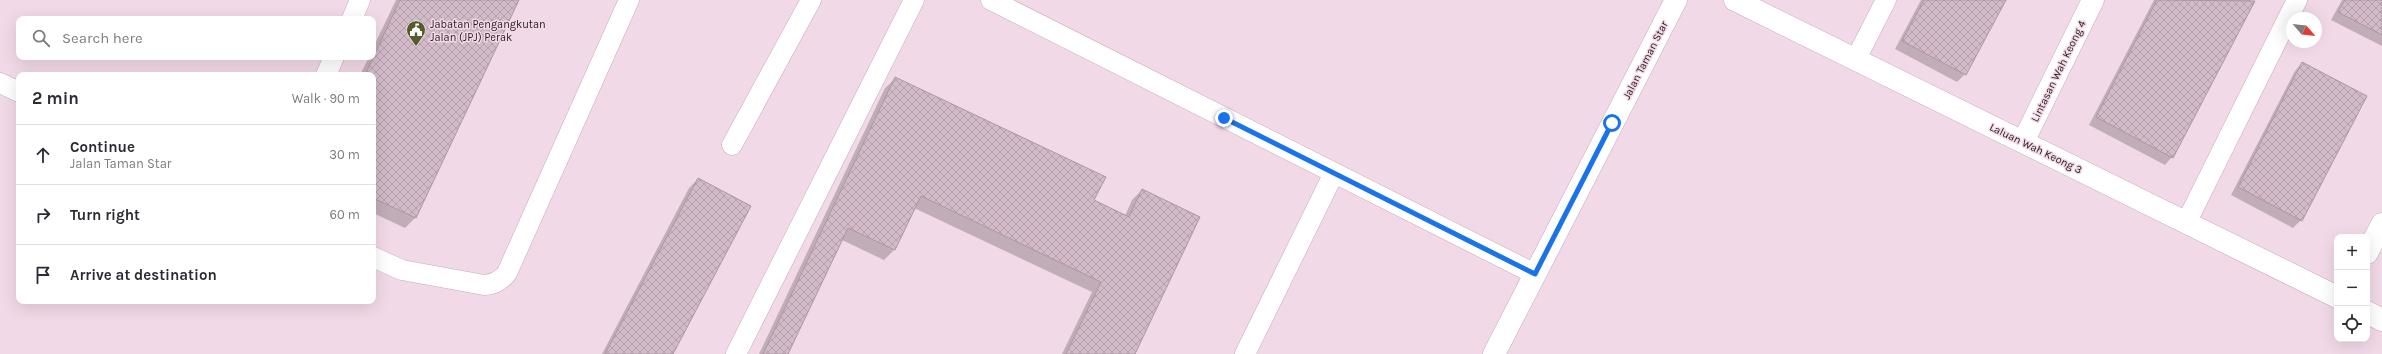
<!DOCTYPE html>
<html lang="en">
<head>
<meta charset="utf-8">
<style>
  body { margin:0; font-family:Karla,sans-serif; background:#f2f2f3; color:#2b2b33 }
  .controls { position:absolute; right:12px; bottom:12px; display:grid; overflow:hidden; border-radius:8px; box-shadow:0 4px 16px #0002 }
  .controls button { width:36px; height:36px; display:grid; place-items:center; padding:0; border:0; border-bottom:1px solid #e1e1e2; background:#fff; color:#2b2b33; font:20px sans-serif }
  .compass { position:absolute; left:2286px; top:12px; width:36px; height:36px; border-radius:50%; background:#fff; box-shadow:0 4px 16px #0002; rotate:118deg }
  .stop { position:absolute; width:12px; height:12px; margin:-9px; border:3px solid #1a73e8; border-radius:50%; background:#fff }
  .stop.end { background:#1a73e8; border-color:#fff; box-shadow:0 1px 4px #0008 }
  .list { margin:0; padding:0; list-style:none }
  h2 { display:flex; justify-content:space-between; align-items:center; height:52px; margin:0; padding:0 16px; font-size:17px }
  h2 small { font-size:13px; font-weight:400; color:#7c7c81 }
  .list li { display:grid; grid-template-columns:26px 1fr auto; gap:12px; align-items:center; box-sizing:border-box; height:60px; padding:0 16px; border-top:1px solid #e1e1e2 }
  .list b { display:block; font-size:15px; white-space:nowrap }
  .list p { margin:0; font-size:13px; white-space:nowrap; color:#7c7c81 }
  .list em { font-size:13px; font-style:normal; color:#7c7c81 }
  .icon { flex:none; width:22px; height:22px; fill:none; stroke:currentColor; stroke-width:2; stroke-linecap:round; stroke-linejoin:round }
  .map { position:relative; flex:none; width:2382px; height:354px; overflow:hidden }
  .search { position:absolute; background:#fff; box-shadow:0 4px 16px #0002; left:16px; top:16px; width:360px; height:44px; display:flex; align-items:center; gap:10px; box-sizing:border-box; padding:0 14px; border-radius:8px; color:#7c7c81; font-size:15px }
  .panel { position:absolute; background:#fff; box-shadow:0 4px 16px #0002; left:16px; top:72px; width:360px; height:232px; border-radius:8px }
  .map>svg:first-child { display:block }
</style>
</head>
<body>
<div class="map">
<svg width="2382" height="354" viewBox="0 0 2382 354">
  <defs>
    <pattern id="building-cross-hatch" width="8" height="8" patternUnits="userSpaceOnUse"><rect width="8" height="8" fill="#d2bac8"/><path d="M0 0l8 8M0 8l8-8" fill="none" stroke="#b49fac"/></pattern>
  </defs>
  <rect width="100%" height="100%" fill="#f2d9e7"/>
  <path fill="#0003" d="M396,0H518L415,218L405,228L373,213V75H360L369,57H373V48Z
    M1921,0H2005L1965,74L1957,82L1895,49Z
    M2154,0H2250L2254,2L2172,157L2165,165L2089,125Z
    M2342,0H2382V46L2331,20Z
    M2302,63L2301,220L2293,228L2231,195L2295,71Z
    M896,78L1093,201L1125,216L1132,200L1142,190L1133,354H1062L1092,292L914,208L894,250L884,260L842,240L787,354H759L885,88Z
    M698,179L672,354H602L689,188Z"/>
  <path fill="url(#building-cross-hatch)" stroke="#ad96a3" d="M400,0H519L416,218L373,198V75H365Z
    M1924,0H2006L1966,75L1902,41Z
    M2157,0L2255,1L2173,158L2096,117Z
    M2345,0H2382V35L2338,12Z
    M2302,62L2367,96L2302,221L2238,187Z
    M895,77L1106,177L1094,200L1129,217L1142,189L1200,217L1135,354H1066L1101,282L921,196L895,250L848,228L788,354H763Z
    M698,178L751,206L673,354H605Z"/>
  <g fill="none" stroke-linecap="round" stroke-linejoin="round">
    <defs>
      <path id="service" d="M991,0L1535,274
        M352,19L360,0
        M1856,59L1886,0
        M326,75L334,57
        M0,83L19,92
        M732,145L811,0
        M2186,223L2297,0
        M373,257L402,270L484,285C495,284 500,281 507,273L629,0
        M736,354L914,0
        M1245,354L1334,173"/>
      <path id="minor" d="M1735,0L2337,297
        M2023,142L2093,0
        M2367,253L2382,224
        M2367,312L2382,320"/>
      <path id="tertiary" d="M1494,354L1676,0"/>
    </defs>
    <use href="#service" stroke="#c3acba" stroke-width="21"/>
    <use href="#minor" stroke="#c3acba" stroke-width="23"/>
    <use href="#tertiary" stroke="#c3acba" stroke-width="23"/>
    <use href="#service" stroke="#fff" stroke-width="20"/>
    <use href="#minor" stroke="#fff" stroke-width="22"/>
    <use href="#tertiary" stroke="#fff" stroke-width="22"/>
  </g>
  <g fill="none" stroke-linecap="round" stroke-linejoin="round">
    <path stroke="#1a73e8" stroke-width="5" d="M1224,118L1535,274L1612,123"/>
  </g>
  <defs>
    <symbol id="civic-pin" viewBox="-11 -11 22 30"><path d="M0 17L-7.5 6A9.5 9.5 0 1 1 7.5 6Z" fill="#545c2a" stroke="#f2d9e7"/><path d="M-.6-6.5H3V-4.5H.6V-3L4-1V1h2V6H-6V1h2V-1L-.6-3ZM-1.2 2.5V6h2.4V2.5Z" fill="#fff"/></symbol>
  </defs>
  <g fill-rule="evenodd">
    <use href="#civic-pin" x="405" y="19" width="22" height="30"/>
  </g>
  <g text-anchor="middle" stroke-width="3" stroke-linejoin="round" paint-order="stroke">
    <g font-size="11" fill="#251c21" stroke="#f2d9e7" text-anchor="start">
      <text x="430" y="28">Jabatan Pengangkutan<tspan x="430" dy="13">Jalan (JPJ) Perak</tspan></text>
    </g>
    <g font-size="11" fill="#251c21" stroke="#f2d9e7">
      <text transform="translate(1645 60) rotate(-63)" y="4">Jalan Taman Star</text>
      <text transform="translate(2058 71) rotate(-64)" y="4">Lintasan Wah Keong 4</text>
      <text transform="translate(2036 148) rotate(26)" y="4">Laluan Wah Keong 3</text>
    </g>
  </g>
</svg>
<div class="controls">
<button>+</button>
<button>−</button>
<button><svg class="icon" aria-label="locate" viewBox="0 0 24 24"><circle cx="12" cy="12" r="6"/><path d="M12 2v4M12 18v4M2 12h4M18 12h4"/></svg></button>
</div>
<svg class="compass" viewBox="-18 -18 36 36"><path d="M0-13l5 13h-10z" fill="#e53935"/><path d="M0 13l5-13h-10z" fill="#7c7c81"/></svg>
<div class="stop" style="left:1612px;top:123px"></div>
<div class="stop end" style="left:1224px;top:118px"></div>
<div class="search"><svg class="icon" aria-label="search" viewBox="0 0 24 24"><circle cx="10" cy="10" r="6"/><path d="M15 15l6 6"/></svg>Search here</div>
<section class="panel">
<h2>2 min<small>Walk · 90 m</small></h2>
<ul class="list">
<li><svg class="icon" aria-label="ahead" viewBox="0 0 24 24"><path d="M12 20V5M6 11l6-6 6 6"/></svg><div><b>Continue</b><p>Jalan Taman Star</p></div><em>30 m</em></li>
<li><svg class="icon" aria-label="right" viewBox="0 0 24 24"><path d="M7 20v-9h11M14 6l5 5-5 5"/></svg><div><b>Turn right</b></div><em>60 m</em></li>
<li><svg class="icon" aria-label="arrive" viewBox="0 0 24 24"><path d="M6 21V4h12l-3 4 3 4H6"/></svg><div><b>Arrive at destination</b></div></li>
</ul>
</section>
</div>
</body>
</html>
